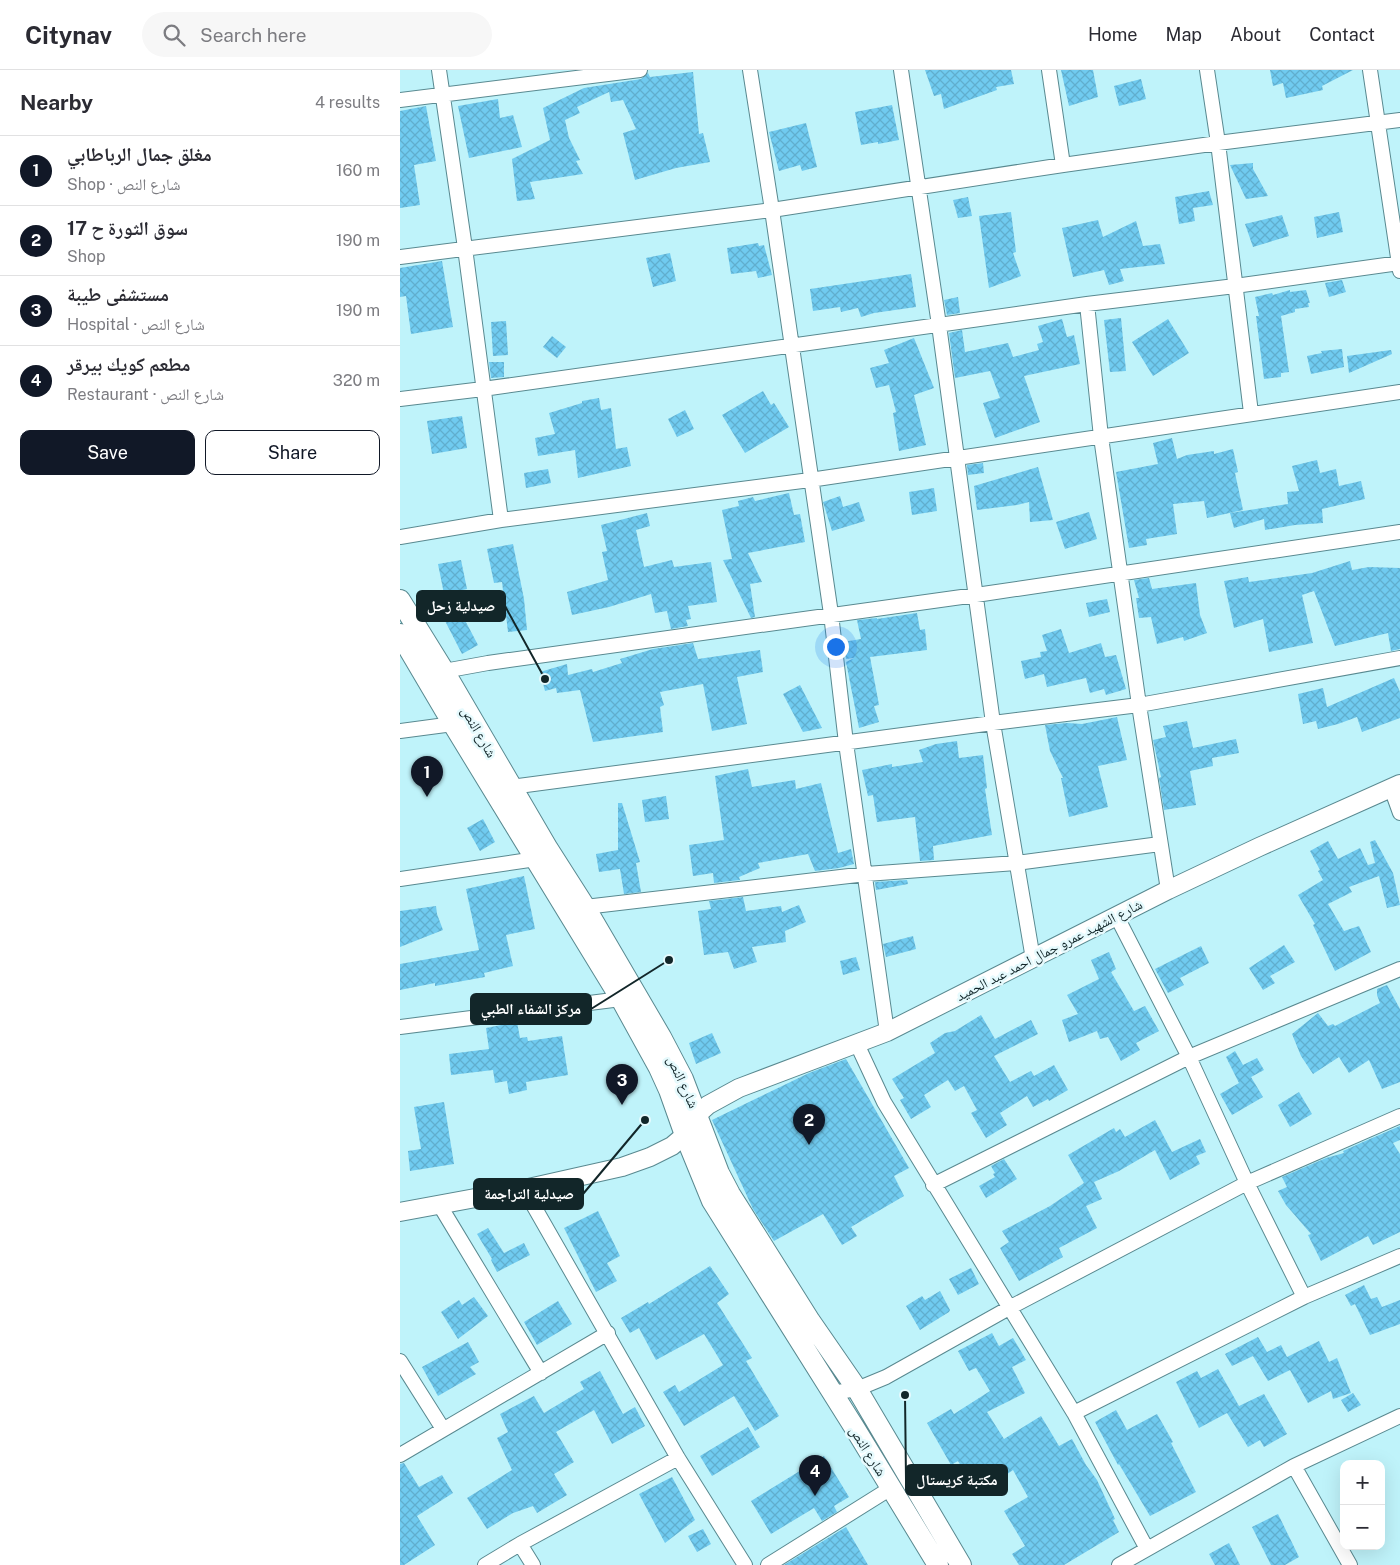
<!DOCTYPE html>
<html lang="en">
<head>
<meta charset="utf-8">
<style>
  body { margin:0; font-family:"Public Sans","Noto Naskh Arabic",sans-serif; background:#f7f7f7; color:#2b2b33 }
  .controls { position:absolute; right:15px; bottom:15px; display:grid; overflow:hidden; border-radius:10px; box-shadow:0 5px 20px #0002 }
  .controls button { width:45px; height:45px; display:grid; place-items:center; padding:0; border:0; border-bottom:1px solid #e1e1e2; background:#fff; color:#2b2b33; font:25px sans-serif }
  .you { position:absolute; left:435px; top:576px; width:18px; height:18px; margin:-12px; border:4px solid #fff; border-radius:50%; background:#1a73e8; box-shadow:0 0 0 8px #1a73e833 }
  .badge { display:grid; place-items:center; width:32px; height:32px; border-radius:50%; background:#111827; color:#fff; font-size:16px; font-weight:700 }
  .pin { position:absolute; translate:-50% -41px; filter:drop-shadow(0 1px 2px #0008) }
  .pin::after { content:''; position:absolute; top:26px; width:18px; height:15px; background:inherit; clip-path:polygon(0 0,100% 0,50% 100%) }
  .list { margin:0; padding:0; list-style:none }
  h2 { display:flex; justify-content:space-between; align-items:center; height:65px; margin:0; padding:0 20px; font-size:21px }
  h2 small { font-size:16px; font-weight:400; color:#7c7c81 }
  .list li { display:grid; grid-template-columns:32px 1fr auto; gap:15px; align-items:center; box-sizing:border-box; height:70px; padding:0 20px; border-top:1px solid #e1e1e2 }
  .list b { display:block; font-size:19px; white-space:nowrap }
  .list p { margin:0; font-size:16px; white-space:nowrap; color:#7c7c81 }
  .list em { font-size:16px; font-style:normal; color:#7c7c81 }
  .actions { display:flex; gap:10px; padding:15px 20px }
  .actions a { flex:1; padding:11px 0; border:1px solid #111827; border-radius:10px; text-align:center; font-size:18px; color:#111827 }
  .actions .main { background:#111827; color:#fff }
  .icon { flex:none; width:28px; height:28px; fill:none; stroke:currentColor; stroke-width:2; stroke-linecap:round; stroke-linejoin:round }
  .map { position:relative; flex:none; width:1000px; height:1495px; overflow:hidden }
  header { display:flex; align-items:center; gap:30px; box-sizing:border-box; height:70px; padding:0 25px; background:#fff; border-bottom:1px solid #e1e1e2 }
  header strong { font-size:24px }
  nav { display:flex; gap:28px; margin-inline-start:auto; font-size:18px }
  .search { width:350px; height:45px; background:#f7f7f7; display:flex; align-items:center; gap:12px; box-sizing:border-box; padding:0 18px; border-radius:28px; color:#7c7c81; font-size:19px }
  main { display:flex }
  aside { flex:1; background:#fff }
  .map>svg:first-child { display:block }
</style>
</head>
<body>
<header>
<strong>Citynav</strong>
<div class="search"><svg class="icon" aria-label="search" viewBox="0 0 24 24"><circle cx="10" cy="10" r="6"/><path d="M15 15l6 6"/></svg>Search here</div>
<nav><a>Home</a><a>Map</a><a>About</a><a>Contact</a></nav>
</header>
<main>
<aside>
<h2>Nearby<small>4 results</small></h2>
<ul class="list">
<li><span class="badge">1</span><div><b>مغلق جمال الرباطابي</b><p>Shop · شارع النص</p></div><em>160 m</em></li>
<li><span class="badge">2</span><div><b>سوق الثورة ح 17</b><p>Shop</p></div><em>190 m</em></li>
<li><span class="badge">3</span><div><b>مستشفى طيبة</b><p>Hospital · شارع النص</p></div><em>190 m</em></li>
<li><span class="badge">4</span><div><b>مطعم كويك بيرقر</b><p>Restaurant · شارع النص</p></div><em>320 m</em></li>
</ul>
<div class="actions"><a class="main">Save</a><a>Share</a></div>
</aside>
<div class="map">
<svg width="1000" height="1495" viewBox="0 0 1000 1495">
  <defs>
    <pattern id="building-cross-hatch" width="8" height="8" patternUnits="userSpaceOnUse" patternTransform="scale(1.25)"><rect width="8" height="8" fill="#70cbf0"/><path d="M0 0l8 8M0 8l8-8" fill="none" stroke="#60aece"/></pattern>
  </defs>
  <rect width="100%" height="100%" fill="#bff3fa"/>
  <path fill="url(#building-cross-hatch)" d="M525,0H611L614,14L596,17L597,20L544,39L541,24L534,26Z
    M661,0H693L698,27L669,36Z
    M870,0H953L922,16L923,20L886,28L883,13L873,16Z
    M293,2L299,64L303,63L310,92L276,98L235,110L223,63L236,59L223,30L211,32L209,22L177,37L180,43L165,50L169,68L180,90L176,91L183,104L130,112L135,129L117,131L112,89L150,70L143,38L184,18L241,9L248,3L250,7Z
    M741,9L746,29L719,36L714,16Z
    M98,29L100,48L113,45L122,77L69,88L58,36Z
    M492,35L499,70L478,74V72L461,75L455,42Z
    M26,36L36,91L14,95L20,135L0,138V41Z
    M406,53L417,97L402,101L400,95L379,101L369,62Z
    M853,93V99L868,126L846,129L830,95Z
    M809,121L813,135L793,138L795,151L779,154L775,127Z
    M568,127L572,146L558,148L553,130Z
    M611,142L616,182L613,183L621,206L589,218L579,146Z
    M939,142L943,162L917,168L914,147Z
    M882,145L889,166L853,177L845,154Z
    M698,150L703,167L736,151L743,176L760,174L765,194L720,199L724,211L709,215L704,200L673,207L662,158Z
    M358,173L359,176L364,175L372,205L358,208L356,201L331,204L327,178Z
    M270,183L276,211L253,217L246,188Z
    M42,191L53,257L11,264L6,226L0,227V198Z
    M511,204L516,237L474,243L461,247L458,238L441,242L440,237L413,241L410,219Z
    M942,210L946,222L929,227L925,213Z
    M890,220V222L906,220L910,233H908L909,237L895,239V242L881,246L889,302L881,303V307L864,309L856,246H859L855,227L872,223L873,225Z
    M558,227L560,243L547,245L544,230Z
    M721,248L726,301L710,302L704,250Z
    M662,249L667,267L674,265L680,294L624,306L640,352L595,368L583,333L600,328L590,301L555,308L549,263L562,260L565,282L608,273L613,287L639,280L637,274L643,272L638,256Z
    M768,249L789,283L753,306L732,272Z
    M106,251L108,285L93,286L91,252Z
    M152,266L166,277L157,288L143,277Z
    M514,268L534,318L514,325L526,375L499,381L493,343L496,342L489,315L476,318L470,298L489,293L484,280Z
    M942,279L944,297L911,304L907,286L922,283L921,281Z
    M991,280L992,284L949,303L947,286Z
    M89,292H104V307L91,308Z
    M363,321L371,335L374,333L389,357L345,383L322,345Z
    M199,328L201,340L211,338L216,379L227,377L231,396L178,408L175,380L138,386L135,368L155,364L149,343L182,333V331Z
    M285,340L294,359L277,367L268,349Z
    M62,346L67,378L32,384L27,351Z
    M772,368L777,389L787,385L814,381V384L833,379L838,402L835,403L843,440L807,448L804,431L773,434L777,464L746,469L747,475L729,478L716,402L758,394L753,373Z
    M917,390L920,403L936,399L939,416L961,411L965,429L922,439L923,453L895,455L865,460L864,449L834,458L830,443L888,434L887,422L899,421L892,396Z
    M583,393L584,403L568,405L567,395Z
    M638,397L653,450L630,452L629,432L617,435L577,440L574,416Z
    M148,399L151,413L126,418L124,403Z
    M534,418L537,441L512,445L509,422Z
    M389,423L394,445L400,444L405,472L348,483L362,512L350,514L355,547L351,548L323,490L332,489L322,440L339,436L338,431L353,427L355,431Z
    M440,426L443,437L459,432L465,451L432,461L423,432Z
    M689,442L697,469L665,479L656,452Z
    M247,443L250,456L236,460L244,497L272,490L274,497L311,492L317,532L288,536L291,549L286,550L288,556L271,559L267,541L255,543L251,524L209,537L172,545L167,522L208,510L202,482L207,481L201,455Z
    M113,474L124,529L127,560L108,562L102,512L94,513L87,479Z
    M61,490L67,519L44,524L38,494Z
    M950,491L952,500L969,497L1000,498V579L991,581L988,563L935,576L914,521L902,525L913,573L869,582L863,549L834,558L824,511L848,507L849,512L912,503Z
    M749,508L752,519L796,513L800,545L807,563L784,571L783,567L757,574L751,547L739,548L736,528H739L734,510Z
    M707,529L710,542L689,547L686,533Z
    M58,537L78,575L62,584L42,545Z
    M517,543L520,560L525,559L527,580L470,587L479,635L474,636L479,652L459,658L446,592L454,588L446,589L443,572L461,569L457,550L477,548V549Z
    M661,559L669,583L701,573L705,587L716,585L726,619L706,625L704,619L690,623L686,608L647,617L644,604L625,609L621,591L641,587L640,582L647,581L642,565Z
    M293,573L298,589L360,580L363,602L337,607L347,654L312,661L303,614L260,622L264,635L260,637L263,662L193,672L180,620L157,623L156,618L145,621L140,602L167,594L168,605L192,599L193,602L222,593L220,589L253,579Z
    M994,608L1000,622V648L962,662L957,647L938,654L918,659L916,651L903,654L898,624L923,618L927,637Z
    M400,615L422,658L403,662L383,624Z
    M717,647L727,690L698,696L708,737L669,747L661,708H663L650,681L645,655L667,653L682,654Z
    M787,651L793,678L836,669L839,683L812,688L813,696L790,701L796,735L764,740L759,708L761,707L753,670L766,667L763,656Z
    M557,671L559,688L583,685L587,718L585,719L592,765L533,776L534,790L520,791L515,747L477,752L473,725L468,726L462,700L492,694V697L523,692L519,680L536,674Z
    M348,699L352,717L395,710L396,719L421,713L438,783L451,779L454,794L439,798L415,801L408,784L358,793L360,798L339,807L340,810L314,813L313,803L293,806L289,775L324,770L315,706Z
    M266,726L269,749L245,752L242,730Z
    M218,733H222L240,792L236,793L241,822L224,824L220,799L199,802L196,784L218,780Z
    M83,749L95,772L80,781L67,758Z
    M975,770L993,803L1000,835L987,838L979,806L949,817L952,822L928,834L944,861L959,856L971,882L935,901L913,855L915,854L898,825L923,810L918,801L920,800L910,781L928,771L938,789L960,778L968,795L975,793L970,772Z
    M124,806L135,859L106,865L113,896L84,903L85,907L35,916V913L0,920V894L79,880L66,819Z
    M507,810L508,814L476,820L475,812Z
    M343,827L346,841L381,836L382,842L399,835L406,852L385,861L386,872L352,877L357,892L334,899L328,882L304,885L298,841L311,839L309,831Z
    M36,836L37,844L43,860L0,877V841Z
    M513,866L516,879L486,887L483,874Z
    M884,875L895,892L870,906L875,913L863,920L849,898Z
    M801,876L809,893L780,908L784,915L768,923L755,899Z
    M709,882L716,899L711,902L734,941L745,936L759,961L736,973L740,980L721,991L708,967L700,969L697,961L669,972L662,950L678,944L667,925L699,909L691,890Z
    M456,887L460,900L443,905L440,891Z
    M987,915L1000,939V1012L982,1019L969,990L949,1003L939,987L913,1004L901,986L892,964L918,943L928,956L933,954L935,956L980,933L977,925V919Z
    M581,945L595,969L631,950L638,964L594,986L610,1012L631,1001L634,1006L654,995L668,1020L649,1031L648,1029L633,1037L627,1026L600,1043L607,1055L586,1068L571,1043L577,1040L564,1016L555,1021L548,1010L524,1025L531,1037L511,1049L500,1030L504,1028L492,1009L535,983L530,973L545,963L555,961Z
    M117,952L120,968L127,967L128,971L162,966L168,1005L126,1012L127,1020L109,1024L107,1011L95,1013L93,1000L51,1005L49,984L89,979L86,958Z
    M312,963L321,983L296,994L289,973Z
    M835,981L843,995L857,988L864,1000L851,1007L863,1027L832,1045L820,1024L839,1013L826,987Z
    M446,989L509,1098L494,1106L504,1126L451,1157L457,1166L442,1175L423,1144L374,1171L353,1139L312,1050L409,1003Z
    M899,1022L912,1044L890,1057L878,1035Z
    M44,1032L54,1094L10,1101L8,1081L21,1079L14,1037Z
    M755,1050L772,1082L800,1069L806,1082L796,1086L800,1094L770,1110L755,1080L719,1101L694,1112L702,1129L686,1136L697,1158L659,1178L663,1187L619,1211L600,1178L609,1172L602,1161L650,1136L684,1113L668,1085L714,1058L716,1062L720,1059L725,1067Z
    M1000,1056V1070L993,1073L1000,1084V1162L973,1175L968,1166L921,1191L908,1165L911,1164L886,1135L878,1121L887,1117L882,1107L926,1088L944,1083L943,1081L963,1072Z
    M604,1089L617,1109L586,1128L579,1116L595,1107L593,1104L595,1103L591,1096Z
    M198,1141L220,1186L207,1193L217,1211L196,1222L164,1158Z
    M88,1158L104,1183L124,1173L130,1185L97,1202L91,1190L92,1189L77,1164Z
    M310,1196L329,1224L317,1233L352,1288L346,1291L379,1346L355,1361L334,1326L284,1356L263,1322L275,1315L279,1322L323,1295L304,1264L256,1290L239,1258L230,1263L221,1248L248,1232L249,1234Z
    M571,1198L579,1214L558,1225L549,1209Z
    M964,1215L971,1229L977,1227L982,1237L1000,1230V1254L970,1265L955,1234L951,1236L945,1225Z
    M540,1221L550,1240L549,1242L520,1260L506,1236L522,1226L525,1230Z
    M74,1227L88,1246L58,1269L41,1242L59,1230L62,1235Z
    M158,1231L172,1254L137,1275L124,1252Z
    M592,1263L599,1276L613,1268L626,1290L612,1297L625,1323L587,1342L604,1369L641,1346L659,1376L672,1369L686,1395L697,1410L715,1449L713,1450L719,1462L664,1495H619L612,1484L625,1476L604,1441L628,1427L613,1400L578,1425L558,1391L551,1395L527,1353L551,1339L554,1344L590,1321L576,1298L569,1301L558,1281Z
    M858,1267L867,1282L881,1275L887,1287L919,1271L929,1292L937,1288L951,1323L933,1329L931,1321L908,1333L890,1300L868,1311L853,1286L832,1296L825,1284Z
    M68,1272L79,1292L70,1297L76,1304L38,1326L22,1297Z
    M818,1299L839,1336L864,1324L887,1364L864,1377L860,1370L848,1377L827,1343L799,1358L776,1312L797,1301L801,1308Z
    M200,1301L223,1344L235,1337L245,1356L212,1374L194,1340L156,1362L174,1392L154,1404L167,1425L137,1443L133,1436L113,1443L87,1459L67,1428L112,1400L97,1368L108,1362L100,1344L134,1326L144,1343L184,1319L180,1312Z
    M953,1323L961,1335L948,1342L941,1330Z
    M716,1340L727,1360L757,1344L773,1372L771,1373L796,1422L750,1446L719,1394L718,1395L695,1352Z
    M348,1357L360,1377L312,1406L300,1386Z
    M424,1386L449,1427L434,1436L437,1442L422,1451L414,1438L371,1464L351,1431Z
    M4,1393L19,1417L42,1405L53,1423L17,1446L35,1475L4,1495H0V1394Z
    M272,1407L295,1450L265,1473L239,1424Z
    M878,1444L899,1487L885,1495H871L852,1457Z
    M446,1457L468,1495H384Z
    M303,1459L311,1474L297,1482L288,1466Z
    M829,1473L840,1495H815L809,1484Z"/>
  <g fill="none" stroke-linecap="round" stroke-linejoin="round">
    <defs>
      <path id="minor" d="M39,0L65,178L101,450
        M350,0L372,140L431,544L446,673L487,962
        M501,0L539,255L593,653L633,889
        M649,0L663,95
        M807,0L818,73L851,343
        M970,0L1000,201
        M0,30L240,0
        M0,187L372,140L663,95L818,73L1000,50
        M687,234L701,367L739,635L768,820
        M0,329L83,319L687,234L835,216L1000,193
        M0,467L101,450L410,410L1000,322
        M44,601L88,593L576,525L1000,462
        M0,661L53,654
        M111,717L593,653L739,635L1000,588
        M991,718L1000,743
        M0,809L136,789
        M185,837L466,804L616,793L760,774
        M716,845L789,987L847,1113L904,1227
        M0,957L221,929
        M457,974L484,1032L674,1343L747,1479
        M533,1115L789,987L1000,899
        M124,1119L278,1388L345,1495
        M39,1134L141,1303
        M0,1291L43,1359
        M432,1323L457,1319L486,1307L609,1238L847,1113L1000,1046
        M674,1343L904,1227L1000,1186
        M0,1385L208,1263
        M894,1396L950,1495
        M120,1474L133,1495
        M85,1495L120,1474L278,1388
        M368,1495L491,1418
        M719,1495L894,1396L1000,1346"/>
      <path id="tertiary" d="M0,1142L124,1119L222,1097L250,1087L272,1076L285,1065L298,1044L308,1035L339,1018L487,962L768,820L859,777L1000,714"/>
      <path id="secondary" d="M0,530L44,601L148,779L185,837L261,967L283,1009L319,1103L330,1124L410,1251L457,1319L561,1495
        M0,564L53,654L221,929L259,998L269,1020L285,1065L312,1131L454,1357L538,1495"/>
    </defs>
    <use href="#minor" stroke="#598990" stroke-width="16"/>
    <use href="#tertiary" stroke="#598990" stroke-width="20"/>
    <use href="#secondary" stroke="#598990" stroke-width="22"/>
    <use href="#minor" stroke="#fff" stroke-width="14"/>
    <use href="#tertiary" stroke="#fff" stroke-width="18"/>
    <use href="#secondary" stroke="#fff" stroke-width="20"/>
  </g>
  <g text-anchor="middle" stroke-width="5" stroke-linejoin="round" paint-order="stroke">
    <g font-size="14" fill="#122629" stroke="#e6fafd">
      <text transform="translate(79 662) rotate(60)" y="5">شارع النص</text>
      <text transform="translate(649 880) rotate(-27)" y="5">شارع الشهيد عمرو جمال احمد عبد الحميد</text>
      <text transform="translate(283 1012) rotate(65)" y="5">شارع النص</text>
      <text transform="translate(468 1381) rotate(58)" y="5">شارع النص</text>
    </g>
  </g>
  <path fill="none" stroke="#122629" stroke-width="2" d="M145 609L105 536M269 890L191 939M245 1050L183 1124M505 1325L506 1410"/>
  <g fill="#122629" stroke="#e6fafd" stroke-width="2">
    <circle cx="145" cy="609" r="5"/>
    <circle cx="269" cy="890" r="5"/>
    <circle cx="245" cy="1050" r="5"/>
    <circle cx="505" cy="1325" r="5"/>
  </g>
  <g fill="#122629" stroke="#122629" stroke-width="2">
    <rect x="17" y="521" width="88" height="30" rx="5"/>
    <rect x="71" y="924" width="120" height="30" rx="5"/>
    <rect x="74" y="1109" width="109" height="30" rx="5"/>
    <rect x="506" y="1395" width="101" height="30" rx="5"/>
  </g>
  <g font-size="15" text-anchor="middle" font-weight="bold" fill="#fff">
    <text x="61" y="541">صيدلية زحل</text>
    <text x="131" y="944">مركز الشفاء الطبي</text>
    <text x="129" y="1129">صيدلية التراجمة</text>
    <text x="557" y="1415">مكتبة كريستال</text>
  </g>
</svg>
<div class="controls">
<button>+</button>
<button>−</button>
</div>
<div class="you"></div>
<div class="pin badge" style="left:27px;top:727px">1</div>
<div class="pin badge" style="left:409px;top:1075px">2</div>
<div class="pin badge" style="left:222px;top:1035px">3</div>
<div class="pin badge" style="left:415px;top:1426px">4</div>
</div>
</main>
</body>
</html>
